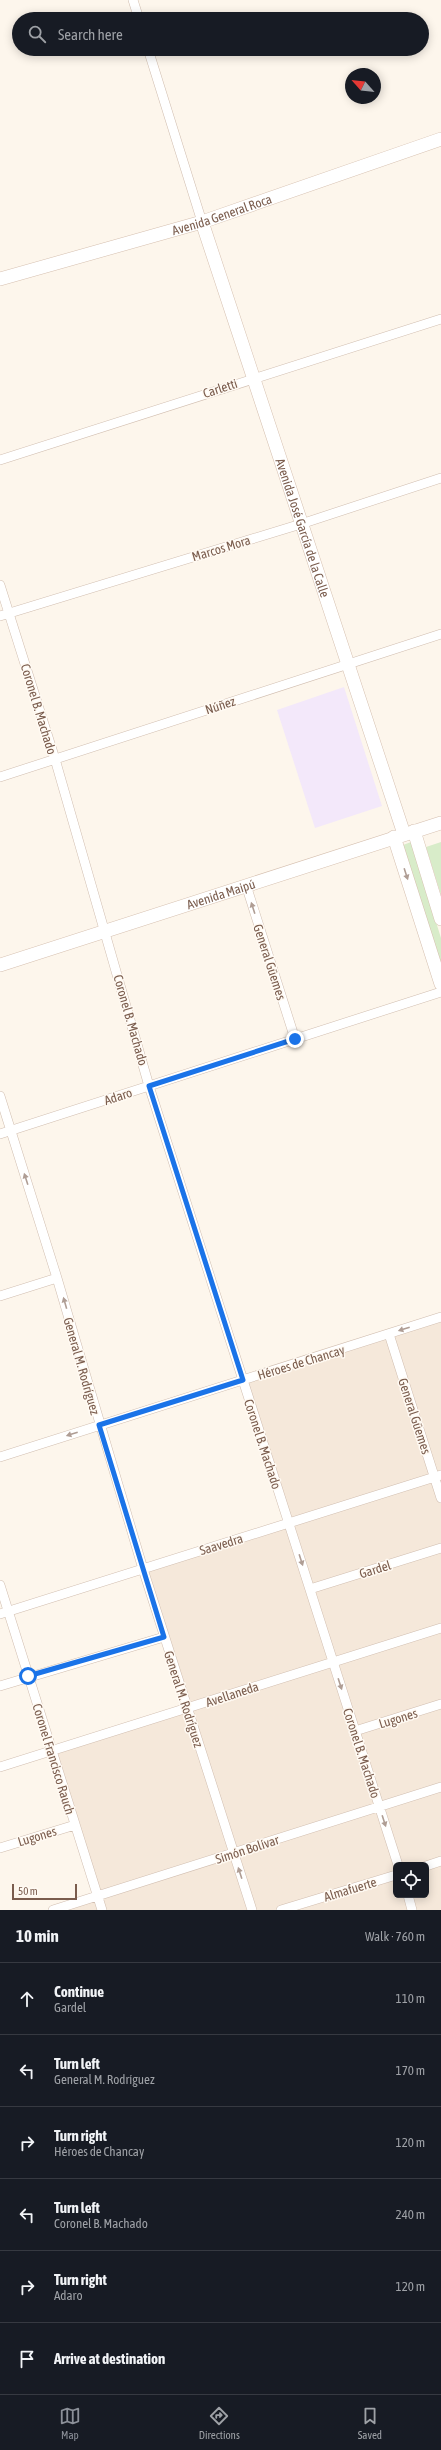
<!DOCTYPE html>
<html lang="en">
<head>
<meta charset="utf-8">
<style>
  body { margin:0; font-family:"Asap Condensed",sans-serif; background:#242831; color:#f1f3f6 }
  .controls { position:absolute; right:12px; bottom:12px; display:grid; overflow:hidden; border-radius:6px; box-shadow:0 2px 10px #0003 }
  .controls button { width:36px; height:36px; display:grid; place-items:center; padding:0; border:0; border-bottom:1px solid #363941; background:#171b24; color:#f1f3f6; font:20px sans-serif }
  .compass { position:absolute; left:345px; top:68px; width:36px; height:36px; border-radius:50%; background:#171b24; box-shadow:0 2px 10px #0003; rotate:297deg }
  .scale { position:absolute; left:12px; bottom:10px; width:65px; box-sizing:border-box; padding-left:4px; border:2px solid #7a5c4d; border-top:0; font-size:11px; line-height:14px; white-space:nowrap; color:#7a5c4d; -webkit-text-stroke:3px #fffaf3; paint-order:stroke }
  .stop { position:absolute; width:12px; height:12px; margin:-9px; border:3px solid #1a73e8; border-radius:50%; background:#fff }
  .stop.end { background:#1a73e8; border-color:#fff; box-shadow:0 1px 4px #0008 }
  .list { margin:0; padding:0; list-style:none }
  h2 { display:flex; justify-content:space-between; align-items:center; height:52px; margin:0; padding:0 16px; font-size:17px }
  h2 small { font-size:13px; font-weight:400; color:#9ea1a6 }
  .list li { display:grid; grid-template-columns:26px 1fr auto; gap:12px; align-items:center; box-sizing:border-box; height:72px; padding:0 16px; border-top:1px solid #363941 }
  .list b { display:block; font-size:15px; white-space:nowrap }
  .list p { margin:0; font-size:13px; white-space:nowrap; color:#9ea1a6 }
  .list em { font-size:13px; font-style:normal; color:#9ea1a6 }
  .icon { flex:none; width:22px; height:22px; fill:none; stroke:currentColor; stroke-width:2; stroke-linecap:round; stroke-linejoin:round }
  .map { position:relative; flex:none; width:441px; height:1910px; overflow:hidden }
  .search { position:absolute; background:#171b24; box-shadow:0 2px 10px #0003; left:12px; right:12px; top:12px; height:44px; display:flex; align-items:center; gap:10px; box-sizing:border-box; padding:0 14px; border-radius:22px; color:#9ea1a6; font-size:15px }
  .sheet { height:484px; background:#171b24 }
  nav { display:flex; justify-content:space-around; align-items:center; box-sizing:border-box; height:56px; border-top:1px solid #363941; background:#171b24; font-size:11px; color:#9ea1a6 }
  nav a { display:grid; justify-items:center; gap:2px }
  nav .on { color:#8c9099 }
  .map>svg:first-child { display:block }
</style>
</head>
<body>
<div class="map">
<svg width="441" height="1910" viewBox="0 0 441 1910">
  <rect width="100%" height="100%" fill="#fdf6ec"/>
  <path fill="#f5e8da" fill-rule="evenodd" d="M441,1317V1910H53L97,1896L51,1751L187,1708L143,1569L288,1523L243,1380ZM396,1865H426V1895H396Z"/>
  <path fill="#f3e8fa" d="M344,687L382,806L315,828L277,710Z"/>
  <path fill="#d8ecc9" d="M411,842L441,938V965L403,845Z
    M441,842V895L426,847Z"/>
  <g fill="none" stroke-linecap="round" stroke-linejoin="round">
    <defs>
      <path id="street" d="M133,0L139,19
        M148,49L202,222
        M0,460L441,319
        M0,585L55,759L149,1086L398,1865
        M0,616L301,524L441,478
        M0,777L441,634
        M246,885L295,1039
        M0,1096L57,1278L143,1569L252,1910
        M0,1134L441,992
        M0,1296L57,1278
        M389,1334L441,1498
        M0,1457L441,1317
        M0,1585L102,1910
        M310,1589L441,1548
        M0,1614L441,1475
        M0,1686L164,1637
        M355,1731L441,1704
        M0,1767L441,1628
        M0,1848L75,1825
        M426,1866L441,1861
        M408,1895L412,1910
        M53,1910L441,1787
        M281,1910L396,1875"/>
      <g id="secondary">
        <path id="s1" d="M202,222L404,834"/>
        <path id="s2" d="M0,279L202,222L441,139"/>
        <path d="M414,831L441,919"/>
        <path d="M394,837L441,984"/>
        <path id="s3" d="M0,965L441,823"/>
      </g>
    </defs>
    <use href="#street" stroke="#d1beb0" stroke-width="10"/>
    <use href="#secondary" stroke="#d6c0b0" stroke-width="14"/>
    <use href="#street" stroke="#fff" stroke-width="9"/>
    <use href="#secondary" stroke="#fff" stroke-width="13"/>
  </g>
  <defs><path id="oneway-solid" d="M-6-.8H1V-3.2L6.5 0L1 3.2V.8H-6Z"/></defs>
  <g fill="#af9d94">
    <use href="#oneway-solid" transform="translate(406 874) rotate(72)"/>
    <use href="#oneway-solid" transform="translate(253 908) rotate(-108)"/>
    <use href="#oneway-solid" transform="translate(26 1179) rotate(-108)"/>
    <use href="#oneway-solid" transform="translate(65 1303) rotate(-106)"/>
    <use href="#oneway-solid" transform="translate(404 1329) rotate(162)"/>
    <use href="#oneway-solid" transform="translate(72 1434) rotate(162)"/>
    <use href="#oneway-solid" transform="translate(301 1560) rotate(72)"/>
    <use href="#oneway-solid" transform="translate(340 1684) rotate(72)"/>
    <use href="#oneway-solid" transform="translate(384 1821) rotate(72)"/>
    <use href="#oneway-solid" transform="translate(240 1873) rotate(-108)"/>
  </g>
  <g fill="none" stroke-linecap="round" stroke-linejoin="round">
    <path stroke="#1a73e8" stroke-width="5" d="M28,1676L164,1637L99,1425L243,1380L149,1086L295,1039"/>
  </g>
  <g text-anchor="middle" stroke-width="3" stroke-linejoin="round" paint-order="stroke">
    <g font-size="13" fill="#7a5c4d" stroke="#fffaf3">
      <text dy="5" stroke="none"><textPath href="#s2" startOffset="231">Avenida General Roca</textPath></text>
      <text transform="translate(220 388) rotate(-18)" y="5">Carletti</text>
      <text dy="5" stroke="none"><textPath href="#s1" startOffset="322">Avenida José García de la Calle</textPath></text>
      <text transform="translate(221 548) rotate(-17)" y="5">Marcos Mora</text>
      <text transform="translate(220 705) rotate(-18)" y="5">Núñez</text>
      <text transform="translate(39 709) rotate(73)" y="5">Coronel B. Machado</text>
      <text dy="5" stroke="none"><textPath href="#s3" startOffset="232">Avenida Maipú</textPath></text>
      <text transform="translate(270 962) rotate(72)" y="5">General Güemes</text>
      <text transform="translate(131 1020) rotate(74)" y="5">Coronel B. Machado</text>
      <text transform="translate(118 1096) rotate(-18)" y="5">Adaro</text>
      <text transform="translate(301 1362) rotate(-17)" y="5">Héroes de Chancay</text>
      <text transform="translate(82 1366) rotate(74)" y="5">General M. Rodríguez</text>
      <text transform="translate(415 1416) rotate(72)" y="5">General Güemes</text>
      <text transform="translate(263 1444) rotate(72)" y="5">Coronel B. Machado</text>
      <text transform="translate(221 1544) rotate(-17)" y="5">Saavedra</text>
      <text transform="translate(375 1569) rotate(-17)" y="5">Gardel</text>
      <text transform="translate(232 1694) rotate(-18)" y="5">Avellaneda</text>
      <text transform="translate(184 1699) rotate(72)" y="5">General M. Rodríguez</text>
      <text transform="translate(398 1718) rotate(-17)" y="5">Lugones</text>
      <text transform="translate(362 1753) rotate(72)" y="5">Coronel B. Machado</text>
      <text transform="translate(54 1759) rotate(73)" y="5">Coronel Francisco Rauch</text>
      <text transform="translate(37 1836) rotate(-17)" y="5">Lugones</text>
      <text transform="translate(247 1849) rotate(-18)" y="5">Simón Bolívar</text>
      <text transform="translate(350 1889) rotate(-17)" y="5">Almafuerte</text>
    </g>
  </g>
</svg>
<div class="controls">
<button><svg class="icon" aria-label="locate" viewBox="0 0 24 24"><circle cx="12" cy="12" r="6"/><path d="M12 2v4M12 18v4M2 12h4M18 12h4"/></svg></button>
</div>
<svg class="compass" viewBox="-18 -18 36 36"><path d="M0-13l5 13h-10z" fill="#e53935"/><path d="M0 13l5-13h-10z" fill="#9ea1a6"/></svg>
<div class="scale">50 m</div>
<div class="stop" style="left:28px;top:1676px"></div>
<div class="stop end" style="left:295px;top:1039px"></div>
<div class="search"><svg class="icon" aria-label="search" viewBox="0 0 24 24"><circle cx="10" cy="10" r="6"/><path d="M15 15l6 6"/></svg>Search here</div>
</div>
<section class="sheet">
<h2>10 min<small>Walk · 760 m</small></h2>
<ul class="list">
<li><svg class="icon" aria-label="ahead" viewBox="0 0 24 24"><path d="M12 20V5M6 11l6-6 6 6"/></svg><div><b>Continue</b><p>Gardel</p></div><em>110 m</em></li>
<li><svg class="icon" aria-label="left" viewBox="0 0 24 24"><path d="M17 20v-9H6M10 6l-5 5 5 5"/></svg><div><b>Turn left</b><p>General M. Rodríguez</p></div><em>170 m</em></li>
<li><svg class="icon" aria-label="right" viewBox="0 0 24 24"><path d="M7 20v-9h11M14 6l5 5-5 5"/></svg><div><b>Turn right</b><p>Héroes de Chancay</p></div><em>120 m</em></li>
<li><svg class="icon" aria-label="left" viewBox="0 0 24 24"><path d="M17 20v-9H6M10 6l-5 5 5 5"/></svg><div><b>Turn left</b><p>Coronel B. Machado</p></div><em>240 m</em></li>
<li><svg class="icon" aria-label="right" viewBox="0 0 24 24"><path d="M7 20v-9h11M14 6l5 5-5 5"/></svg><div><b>Turn right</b><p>Adaro</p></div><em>120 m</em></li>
<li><svg class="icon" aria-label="arrive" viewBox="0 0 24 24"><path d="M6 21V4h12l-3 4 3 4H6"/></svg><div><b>Arrive at destination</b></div></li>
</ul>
</section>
<nav>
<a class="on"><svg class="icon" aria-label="map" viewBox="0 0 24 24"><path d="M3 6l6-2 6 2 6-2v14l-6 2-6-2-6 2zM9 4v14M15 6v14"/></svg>Map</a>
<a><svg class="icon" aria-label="directions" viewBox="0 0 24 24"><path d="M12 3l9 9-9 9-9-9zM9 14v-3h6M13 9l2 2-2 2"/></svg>Directions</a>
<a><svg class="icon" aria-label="saved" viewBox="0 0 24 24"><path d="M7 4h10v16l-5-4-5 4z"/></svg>Saved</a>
</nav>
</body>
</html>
